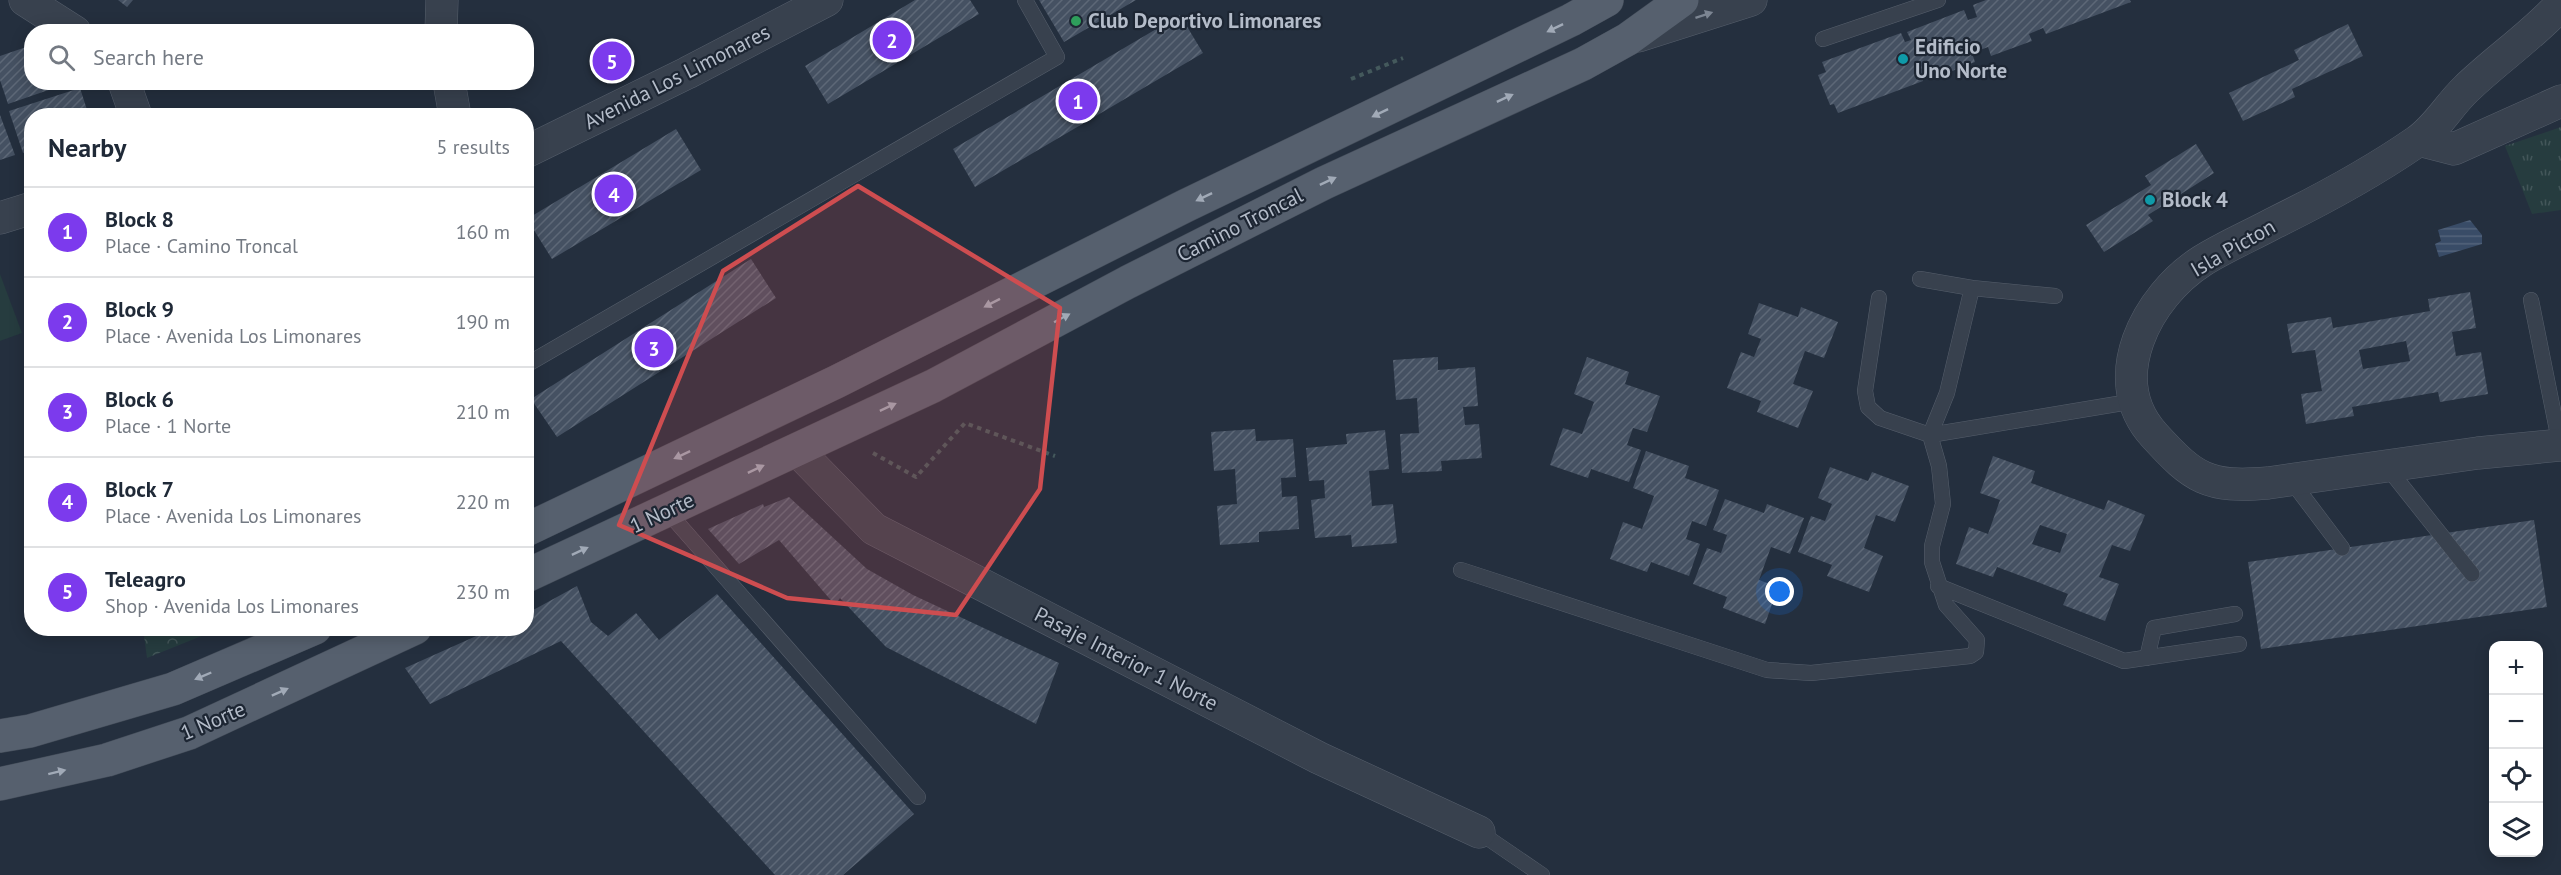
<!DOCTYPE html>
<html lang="en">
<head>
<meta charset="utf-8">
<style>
  body { margin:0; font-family:"PT Sans",sans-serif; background:#f6f6f7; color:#1f2937 }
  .controls { position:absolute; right:18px; bottom:18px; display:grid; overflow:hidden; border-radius:12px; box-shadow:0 3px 15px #0003 }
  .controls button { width:54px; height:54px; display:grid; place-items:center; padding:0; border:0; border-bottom:2px solid #e0e1e3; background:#fff; color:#1f2937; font:30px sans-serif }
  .you { position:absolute; left:1780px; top:592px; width:21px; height:21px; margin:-15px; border:4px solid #fff; border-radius:50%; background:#1a73e8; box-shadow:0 0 0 9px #1a73e833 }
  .badge { display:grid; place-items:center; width:39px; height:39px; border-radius:50%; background:#7c3aed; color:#fff; font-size:20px; font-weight:700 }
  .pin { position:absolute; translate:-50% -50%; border:3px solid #fff; box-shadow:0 2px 6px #0006 }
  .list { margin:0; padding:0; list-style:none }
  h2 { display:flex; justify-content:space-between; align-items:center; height:78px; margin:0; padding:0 24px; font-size:26px }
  h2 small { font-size:20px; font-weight:400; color:#747a83 }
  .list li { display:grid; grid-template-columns:39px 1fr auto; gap:18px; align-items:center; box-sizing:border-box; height:90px; padding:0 24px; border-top:2px solid #e0e1e3 }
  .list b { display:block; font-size:22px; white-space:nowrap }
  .list p { margin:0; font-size:20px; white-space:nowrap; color:#747a83 }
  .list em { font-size:20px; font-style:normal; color:#747a83 }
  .icon { flex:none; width:33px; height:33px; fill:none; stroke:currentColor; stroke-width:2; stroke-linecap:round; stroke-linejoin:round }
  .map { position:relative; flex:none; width:2561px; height:875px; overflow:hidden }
  .search { position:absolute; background:#fff; box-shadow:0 3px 15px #0003; left:24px; top:24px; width:510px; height:66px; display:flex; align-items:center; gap:15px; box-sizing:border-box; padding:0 21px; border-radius:24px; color:#747a83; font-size:22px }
  .panel { position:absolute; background:#fff; box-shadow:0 3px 15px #0003; left:24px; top:108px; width:510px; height:528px; border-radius:24px }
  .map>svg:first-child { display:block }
</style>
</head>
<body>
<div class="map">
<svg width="2561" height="875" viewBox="0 0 2561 875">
  <defs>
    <pattern id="grass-tufts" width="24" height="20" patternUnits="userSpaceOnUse" patternTransform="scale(1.5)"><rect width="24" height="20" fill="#263c3f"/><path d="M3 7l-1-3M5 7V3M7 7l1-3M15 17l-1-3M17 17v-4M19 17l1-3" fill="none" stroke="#435659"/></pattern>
    <pattern id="forest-crowns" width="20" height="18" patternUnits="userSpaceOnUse" patternTransform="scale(1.5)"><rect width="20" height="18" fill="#263c3f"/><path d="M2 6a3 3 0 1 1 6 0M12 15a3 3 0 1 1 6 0" fill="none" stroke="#435659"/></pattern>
    <pattern id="water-rules" width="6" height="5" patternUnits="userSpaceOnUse" patternTransform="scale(1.5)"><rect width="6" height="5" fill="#394c67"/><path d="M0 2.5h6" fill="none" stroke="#53647b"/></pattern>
    <pattern id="building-hatch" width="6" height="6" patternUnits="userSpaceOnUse" patternTransform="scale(1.5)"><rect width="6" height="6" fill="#455162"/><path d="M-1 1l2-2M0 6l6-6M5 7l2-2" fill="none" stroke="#5d6877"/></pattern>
  </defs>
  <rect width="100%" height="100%" fill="#242f3e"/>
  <path fill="url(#grass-tufts)" d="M2561,127V210L2532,214L2505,146Z"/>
  <path fill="url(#forest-crowns)" d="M143,628H219V629L147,658Z"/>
  <path fill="#263c3f" d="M0,274L22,333L0,341Z"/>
  <path fill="url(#water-rules)" d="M2470,220L2482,235V244L2439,257L2435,244L2441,241L2438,230Z"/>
  <path fill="url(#building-hatch)" fill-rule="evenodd" d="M118,0H133L127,7Z
    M915,0H970L979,14L828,104L805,66Z
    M1039,0H1136L1064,42Z
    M1986,0H2130L2131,2L2046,34L2043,28L2029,34L2032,41L1991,56L1988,47L1972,53L1975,62L1942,75L1940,70L1922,77L1923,81L1838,113L1834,104L1830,105L1818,75L1826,72L1822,62L1901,33L1905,42L1911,40L1907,32L1964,10L1968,20L1977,17L1973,5Z
    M1180,15L1203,53L975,187L953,149Z
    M2348,24L2363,56L2292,89L2295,97L2243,121L2229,93L2299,60L2294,50Z
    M32,45V82H63V85L8,104L0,80V56Z
    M80,88L89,116H32V150L23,153L9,111Z
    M0,115L15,155L0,160Z
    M676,129L701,170L552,259L527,219Z
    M2196,144L2214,173L2148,215L2153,221L2104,252L2086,225L2151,185L2145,176Z
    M751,259L776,298L557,437L531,399Z
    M2470,292L2476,328L2452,332L2456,356L2481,352L2488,394L2440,402L2438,392L2352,407L2354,416L2306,424L2301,394L2322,391L2315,350L2292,353L2287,324L2331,317L2333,328L2430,311L2428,299ZM2406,341L2410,361L2363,369L2359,350Z
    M1759,303L1798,317L1801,307L1838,322L1824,358L1805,351L1793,384L1813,391L1798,428L1757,412L1761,401L1727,388L1741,352L1754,357L1761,339L1748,334Z
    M1438,357V370L1475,367L1478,406L1463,407L1465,425L1479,424L1482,458L1441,461L1442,471L1402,473L1400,434L1419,433L1417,398L1396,400L1393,360Z
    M1587,357L1629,372L1625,384L1660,396L1647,432L1633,428L1627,445L1641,450L1629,482L1591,469L1588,478L1550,465L1563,428L1582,434L1594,402L1574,394Z
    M1255,429L1256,441L1293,439L1296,477L1281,478L1282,497L1297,496L1299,529L1259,532V542L1220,545L1217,506L1237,504L1235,469L1214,471L1211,432Z
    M1385,430L1389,469L1369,471L1372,506L1393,504L1397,543L1352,547L1351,535L1315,538L1311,500L1325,498L1324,480L1309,481L1306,448L1347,444L1346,434Z
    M1646,451L1689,466L1685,478L1719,490L1706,526L1692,521L1686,539L1700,544L1689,576L1651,562L1647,572L1610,559L1623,522L1642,529L1654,496L1633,488Z
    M1993,456L2035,471L2031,483L2066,496L2104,510L2108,500L2145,515L2130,551L2112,545L2099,577L2119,584L2105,621L2063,605L2068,594L2035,581L1997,567L1993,577L1956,564L1969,527L1988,534L2000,500L1980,493ZM2040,525L2067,534L2060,553L2032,544Z
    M1830,467L1868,481L1872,472L1909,486L1895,522L1876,515L1864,548L1883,556L1869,592L1827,576L1832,565L1798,552L1811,516L1825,521L1832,504L1818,498Z
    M789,497L867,569L913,595L1059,663L1036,724L886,647L840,598L835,605L779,540L739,564L708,529L763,504L764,507Z
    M1725,499L1764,513L1767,504L1804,518L1790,554L1771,547L1759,580L1778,587L1765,624L1723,608L1727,597L1693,584L1707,548L1721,553L1727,535L1713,530Z
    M2534,520L2547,607L2261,649L2248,562Z
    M577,586L591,622L608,636L636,613L659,640L717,594L914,814L843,875H775L561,641L430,704L405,668L494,628H526V614Z"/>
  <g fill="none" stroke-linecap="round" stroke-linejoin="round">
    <defs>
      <path id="service" d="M1823,39L1938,0
        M1920,279L1972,288
        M1879,298L1865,391L1868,407L1880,418L1930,435L1947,393L1972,288L2055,296
        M2531,300L2560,445
        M526,365L1057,57L1025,0
        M2387,467L2472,574
        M2290,479L2342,548
        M667,511L918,797
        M1461,570L1767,670L1811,673L1970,656L1976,652L1977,640L1946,605L1932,562V546L1943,504L1939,466L1930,435L2135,401
        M1938,586L2124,661L2239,644
        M2147,658L2154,628L2235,614
        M1479,832L1542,875"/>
      <path id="minor" d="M25,0L75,32
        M2561,4C2532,36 2497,59 2466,89C2449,105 2436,129 2416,142C2371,173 2323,199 2274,223C2250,236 2224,247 2202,261C2147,296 2103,379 2154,435C2194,479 2208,488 2268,483L2478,453L2561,445
        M441,32L442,0
        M1638,36L1751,0
        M124,82L136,116
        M449,82L455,116
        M2419,140L2454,149L2561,101
        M526,152L687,73L827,0
        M0,218L32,208
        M797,450L874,529L1319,758L1479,832"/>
      <path id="primary" d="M526,530L836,382L1185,206L1571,20L1607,0
        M526,576L933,386L1128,282L1324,183L1583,64L1628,39L1682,0
        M0,736L30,731L173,689L315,628
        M0,784L107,760L189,733L415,628"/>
    </defs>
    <use href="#service" stroke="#565f6c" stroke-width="16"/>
    <use href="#minor" stroke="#565f6c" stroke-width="33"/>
    <use href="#primary" stroke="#414a57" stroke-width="34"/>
    <path stroke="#44595c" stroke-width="4" stroke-dasharray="4.5 4.5" stroke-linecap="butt" d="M1351,79L1403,58
      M873,453L916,477L965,423L1055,456"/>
    <use href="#service" stroke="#38414e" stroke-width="15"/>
    <use href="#minor" stroke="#38414e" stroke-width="32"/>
    <use href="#primary" stroke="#56606e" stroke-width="33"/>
  </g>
  <defs><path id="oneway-solid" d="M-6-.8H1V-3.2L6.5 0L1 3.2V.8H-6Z" transform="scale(1.5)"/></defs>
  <use fill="#7c8592" href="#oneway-solid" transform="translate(1704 15) rotate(-18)"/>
  <g fill="#a1aab7">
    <use href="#oneway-solid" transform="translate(1555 28) rotate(154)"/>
    <use href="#oneway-solid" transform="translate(1505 98) rotate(-25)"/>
    <use href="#oneway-solid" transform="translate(1380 113) rotate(154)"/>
    <use href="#oneway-solid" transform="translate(1328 181) rotate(-25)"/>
    <use href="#oneway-solid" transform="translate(1204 197) rotate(154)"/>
    <use href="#oneway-solid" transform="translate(992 303) rotate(153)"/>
    <use href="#oneway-solid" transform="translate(1062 318) rotate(-28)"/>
    <use href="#oneway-solid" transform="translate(888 407) rotate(-25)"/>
    <use href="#oneway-solid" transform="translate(682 455) rotate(155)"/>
    <use href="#oneway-solid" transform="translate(756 469) rotate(-25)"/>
    <use href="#oneway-solid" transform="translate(580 551) rotate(-25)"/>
    <use href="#oneway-solid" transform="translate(203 676) rotate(157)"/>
    <use href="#oneway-solid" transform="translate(280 692) rotate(-24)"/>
    <use href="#oneway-solid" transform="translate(57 772) rotate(-14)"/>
  </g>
  <path fill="#ce4d50" fill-opacity="0.2" stroke="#ce4d50" stroke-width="4.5" stroke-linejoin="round" d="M858,186L1060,308L1040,489L956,615L787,598L619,525L723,271Z"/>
  <circle fill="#2e9e5b" stroke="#1d2633" stroke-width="2" cx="1076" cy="21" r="6"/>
  <g fill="#0f9aa8" stroke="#1d2633" stroke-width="2">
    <circle cx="1903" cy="59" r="6"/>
    <circle cx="2150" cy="200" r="6"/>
  </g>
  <g text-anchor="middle" stroke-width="4.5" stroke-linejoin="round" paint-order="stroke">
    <g font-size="21" font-weight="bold" fill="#b4bcc9" stroke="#1d2633" text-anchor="start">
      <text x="1088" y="28">Club Deportivo Limonares</text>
      <text x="1915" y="54">Edificio<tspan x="1915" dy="24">Uno Norte</tspan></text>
      <text x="2162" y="207">Block 4</text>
    </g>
    <g font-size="21" fill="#b4bcc9" stroke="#1d2633">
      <text transform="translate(677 77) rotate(-27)" y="7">Avenida Los Limonares</text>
      <text transform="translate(1240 225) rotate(-27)" y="7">Camino Troncal</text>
      <text transform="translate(2233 248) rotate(-30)" y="7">Isla Picton</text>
      <text transform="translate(662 513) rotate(-25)" y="7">1 Norte</text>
      <text transform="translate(1126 659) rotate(27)" y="7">Pasaje Interior 1 Norte</text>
      <text transform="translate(213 721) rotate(-23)" y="7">1 Norte</text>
    </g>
  </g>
</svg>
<div class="controls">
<button>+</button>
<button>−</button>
<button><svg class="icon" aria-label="locate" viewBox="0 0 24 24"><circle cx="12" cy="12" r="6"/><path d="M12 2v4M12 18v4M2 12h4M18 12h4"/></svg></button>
<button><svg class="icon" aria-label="layers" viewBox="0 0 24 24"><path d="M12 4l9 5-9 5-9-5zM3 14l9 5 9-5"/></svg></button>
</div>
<div class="you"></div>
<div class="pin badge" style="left:1078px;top:101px">1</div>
<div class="pin badge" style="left:892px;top:40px">2</div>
<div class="pin badge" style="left:654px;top:348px">3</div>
<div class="pin badge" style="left:614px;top:194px">4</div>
<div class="pin badge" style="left:612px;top:61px">5</div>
<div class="search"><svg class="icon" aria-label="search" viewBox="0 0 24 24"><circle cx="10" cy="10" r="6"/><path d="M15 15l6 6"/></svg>Search here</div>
<section class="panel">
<h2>Nearby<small>5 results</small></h2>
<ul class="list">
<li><span class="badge">1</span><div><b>Block 8</b><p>Place · Camino Troncal</p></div><em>160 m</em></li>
<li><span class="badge">2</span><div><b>Block 9</b><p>Place · Avenida Los Limonares</p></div><em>190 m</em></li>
<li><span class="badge">3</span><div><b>Block 6</b><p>Place · 1 Norte</p></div><em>210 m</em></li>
<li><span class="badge">4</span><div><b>Block 7</b><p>Place · Avenida Los Limonares</p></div><em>220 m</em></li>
<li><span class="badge">5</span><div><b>Teleagro</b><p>Shop · Avenida Los Limonares</p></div><em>230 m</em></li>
</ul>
</section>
</div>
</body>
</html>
